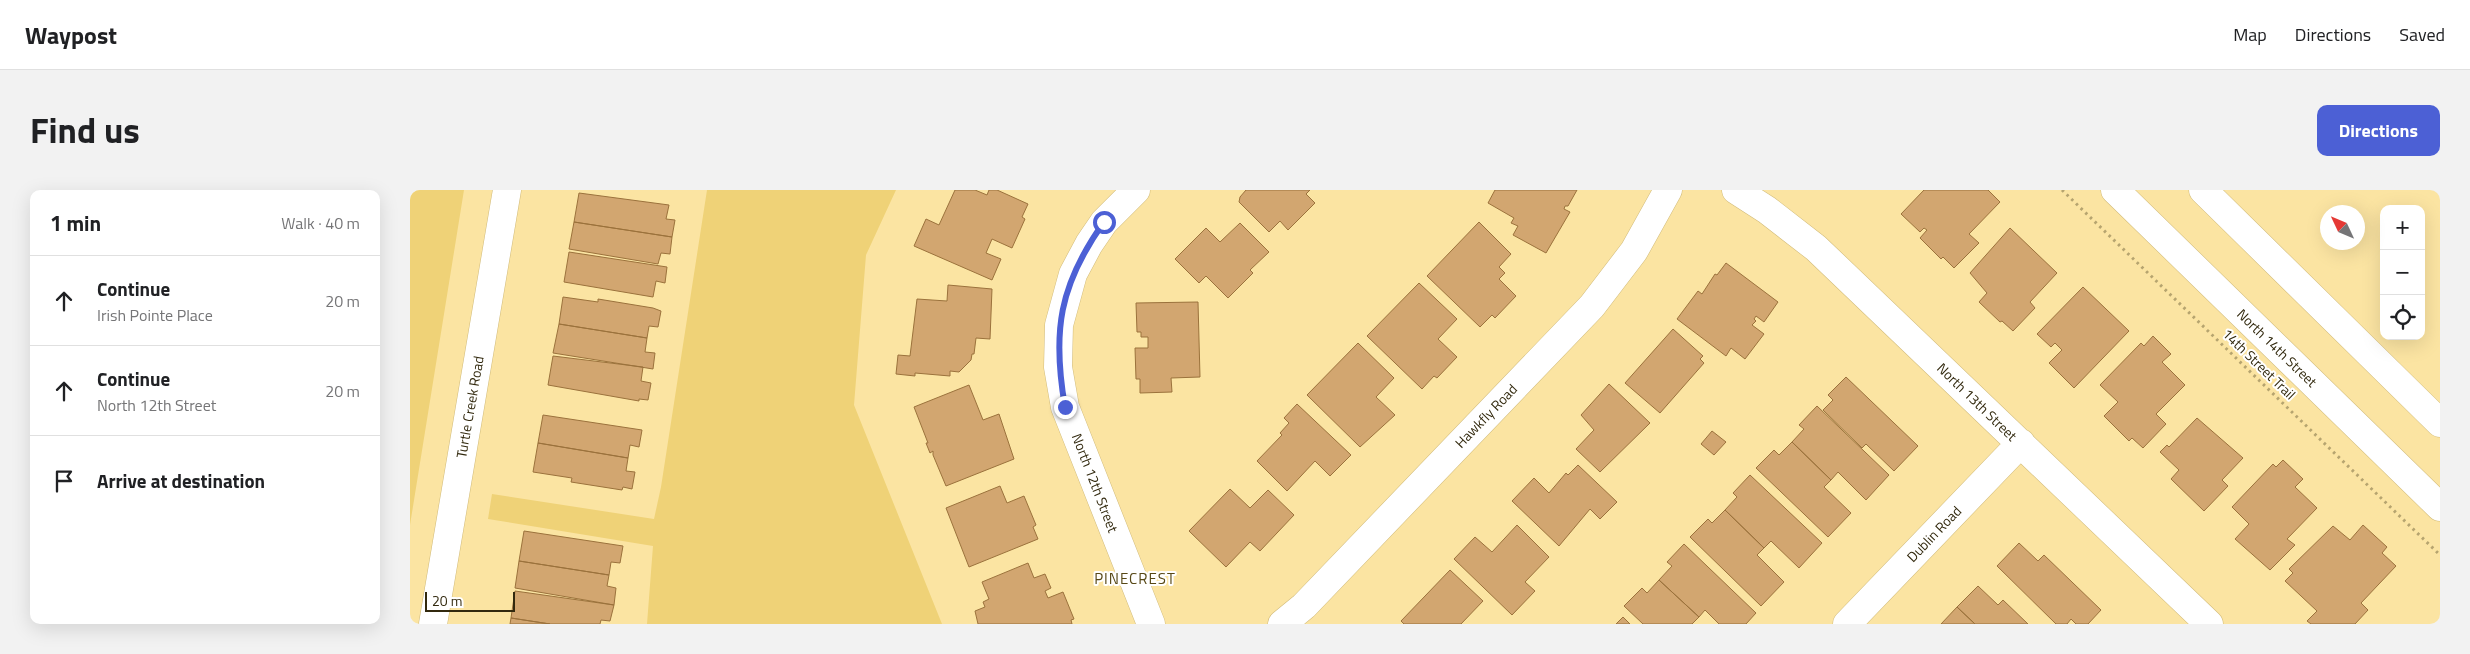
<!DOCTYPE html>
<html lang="en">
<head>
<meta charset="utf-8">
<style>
  body { margin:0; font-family:"Titillium Web",sans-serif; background:#f2f2f2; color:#202124 }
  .controls { position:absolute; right:15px; top:15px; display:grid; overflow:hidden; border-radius:10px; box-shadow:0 5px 20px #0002 }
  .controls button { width:45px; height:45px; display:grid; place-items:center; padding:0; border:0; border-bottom:1px solid #e0e0e0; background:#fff; color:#202124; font:25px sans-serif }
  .compass { position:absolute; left:1910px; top:15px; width:45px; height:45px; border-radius:50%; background:#fff; box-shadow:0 5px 20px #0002; rotate:314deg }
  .scale { position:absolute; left:15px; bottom:12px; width:90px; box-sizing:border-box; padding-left:5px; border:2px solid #32290e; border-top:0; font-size:14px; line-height:18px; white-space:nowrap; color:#32290e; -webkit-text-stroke:4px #fff; paint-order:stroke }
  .stop { position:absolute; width:15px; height:15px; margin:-11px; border:4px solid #4c60d5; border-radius:50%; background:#fff }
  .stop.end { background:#4c60d5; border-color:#fff; box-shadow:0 1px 5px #0008 }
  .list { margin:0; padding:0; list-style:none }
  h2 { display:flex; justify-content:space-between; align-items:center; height:65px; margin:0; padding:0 20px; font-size:21px }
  h2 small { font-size:16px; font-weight:400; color:#757577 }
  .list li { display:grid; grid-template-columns:32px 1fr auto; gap:15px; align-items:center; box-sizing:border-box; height:90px; padding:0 20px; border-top:1px solid #e0e0e0 }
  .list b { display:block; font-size:19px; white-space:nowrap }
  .list p { margin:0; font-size:16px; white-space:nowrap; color:#757577 }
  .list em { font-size:16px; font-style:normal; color:#757577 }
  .icon { flex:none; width:28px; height:28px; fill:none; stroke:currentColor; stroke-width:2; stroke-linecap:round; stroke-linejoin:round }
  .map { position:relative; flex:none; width:2030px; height:434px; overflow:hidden; border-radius:10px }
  header { display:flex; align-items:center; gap:30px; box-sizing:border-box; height:70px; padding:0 25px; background:#fff; border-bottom:1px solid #e0e0e0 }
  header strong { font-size:24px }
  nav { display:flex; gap:28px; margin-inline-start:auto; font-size:18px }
  .intro { display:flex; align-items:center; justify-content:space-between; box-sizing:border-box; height:120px; padding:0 30px }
  h1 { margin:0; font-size:35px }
  .button { padding:12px 22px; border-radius:10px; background:#4c60d5; color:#fff; font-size:18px; font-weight:700 }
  main { display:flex; gap:30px; padding:0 30px }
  aside { flex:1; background:#fff; border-radius:10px; box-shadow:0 5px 20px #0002 }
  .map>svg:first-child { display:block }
</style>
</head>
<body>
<header>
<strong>Waypost</strong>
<nav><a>Map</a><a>Directions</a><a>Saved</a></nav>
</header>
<div class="intro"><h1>Find us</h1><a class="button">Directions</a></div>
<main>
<aside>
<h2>1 min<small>Walk · 40 m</small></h2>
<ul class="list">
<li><svg class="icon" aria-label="ahead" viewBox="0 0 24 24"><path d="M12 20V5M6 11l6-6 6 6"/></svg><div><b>Continue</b><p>Irish Pointe Place</p></div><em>20 m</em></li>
<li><svg class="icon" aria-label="ahead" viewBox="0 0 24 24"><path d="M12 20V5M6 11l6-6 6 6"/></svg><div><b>Continue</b><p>North 12th Street</p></div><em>20 m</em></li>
<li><svg class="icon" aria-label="arrive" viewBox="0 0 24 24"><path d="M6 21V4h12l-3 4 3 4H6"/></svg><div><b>Arrive at destination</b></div></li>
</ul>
</aside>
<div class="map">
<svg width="2030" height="434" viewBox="0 0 2030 434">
  <rect width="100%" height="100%" fill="#fbe4a2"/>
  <path fill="#efd277" d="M0,0H54L0,335Z
    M297,0H486L456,65L444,215L532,434H237L243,356L78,329L82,304L244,329L251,297Z"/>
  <path fill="#d2a670" stroke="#9b723c" d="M545,0H565L577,5L579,0H587L618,14L612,27L615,29L602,58L582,49L576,63L591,69L582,90L504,56L516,29L529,35Z
    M836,0H900L896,4L905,13L878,40L870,31L859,42L829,12L830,7Z
    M1085,0H1167L1158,16H1155L1154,19L1160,22L1136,63L1103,45L1108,36L1101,33L1104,28L1078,13Z
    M1514,0H1578L1590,12L1559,44L1569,53L1544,78L1533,67L1531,69L1510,48L1517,40L1514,38L1510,42L1491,24Z
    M169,3L259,15L256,29L265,30L262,47L164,32Z
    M164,32L262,47L260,64L251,63L248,74L159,59Z
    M1069,32L1101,64L1089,77L1095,83L1089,89L1106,106L1085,128L1082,125L1070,137L1017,86Z
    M830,33L859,62L840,80L843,83L818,108L796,86L789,93L765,69L796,38L810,52Z
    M1600,38L1647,83L1620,112L1625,118L1603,141L1592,131L1590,132L1569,112L1577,103L1560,83Z
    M159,62L257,77L255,93L246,91L243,107L154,92Z
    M1316,73L1368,112L1354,132L1346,126L1344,129L1346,131L1342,135L1354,144L1335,169L1321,158L1316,166L1267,129L1288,101L1292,104L1305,84L1307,85Z
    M1009,93L1047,129L1028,149L1047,167L1027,188L1024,186L1012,199L957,146Z
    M538,95L582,99L580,149L566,148L564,164H562L561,170L549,182L540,181V186L505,183V186L486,184L488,165L500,166L507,109L537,111Z
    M1673,97L1719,141L1664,198L1639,173L1652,160L1645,153L1641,157L1627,144Z
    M153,107L188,112V109L243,118L251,121L248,137L239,136L237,148L149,134Z
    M788,112L790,187L761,188L762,202L730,203V189H726L725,158H738V147H731V142H727L726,113Z
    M149,134L237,148L235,162L245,163L243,179L143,163Z
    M1263,139L1293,166L1290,169L1294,173L1250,223L1215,193Z
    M1743,146L1761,164L1752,172L1775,195L1746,224L1756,234L1733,258L1722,248L1719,251L1694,226L1708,212L1690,195L1731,153L1734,156Z
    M948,153L984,188L966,207L985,225L950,257L897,205Z
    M143,166L233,177L231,191L241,193L238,210L229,209V211L138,195Z
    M1436,187L1508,256L1484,281L1456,254L1452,258L1413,220L1423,210L1418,205Z
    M1199,194L1240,233L1190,282L1166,259L1184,240L1171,225Z
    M559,195L573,230L589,224L604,269L536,296L523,265V261L520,263L516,253H518L504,217Z
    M887,214L941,265L920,286L905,271L877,301L847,271L872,245L870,243L879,233L874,228Z
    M1407,216L1479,285L1456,310L1428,282L1421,290L1382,252L1394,239L1389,235Z
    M133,225L232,240L229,257L220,255L218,268L128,253Z
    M1787,228L1833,268L1812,290L1818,296L1794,321L1761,289L1769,280L1750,262L1757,255L1759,257Z
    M1302,241L1316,252L1304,265L1291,254Z
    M1382,252L1421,290L1414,297L1441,323L1418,347L1346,278L1364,260L1369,265Z
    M128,253L218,268L216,281L225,282L222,299L213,297L212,300L161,292L162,288L123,282Z
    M1873,270L1893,289L1885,297L1907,318L1877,349L1885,355L1860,380L1825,349L1839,334L1822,317L1863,274L1866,277Z
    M1168,275L1207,312L1190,329L1180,319L1149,356L1102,311L1124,288L1139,303L1156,283L1158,285Z
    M1340,285L1412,353L1389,378L1361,351L1354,358L1315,320L1327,307L1323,303Z
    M590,296L597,313L614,306L626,335L623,337L628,349L559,377L536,318Z
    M820,299L840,318L858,300L884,325L850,361L840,352L816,377L779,341Z
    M1315,320L1354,358L1347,365L1374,392L1351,416L1280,347L1298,329L1302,333Z
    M1107,335L1139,367L1115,392L1125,401L1102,425L1044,369L1065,347L1082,362Z
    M1953,335L1977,357L1972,363L1986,376L1951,413L1958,420L1945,434H1901L1897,431L1907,421L1875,391L1883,383L1879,379L1923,336L1940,350Z
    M114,341L213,356L210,373L201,372L199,385L109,371Z
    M1609,353L1628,371L1634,365L1691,420L1678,434H1666L1661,429L1657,434H1646L1587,376Z
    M1274,354L1346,423L1336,434H1309L1295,420L1289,427L1249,390L1262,376L1257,372Z
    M109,371L199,385L197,396L206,398L204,415L105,398Z
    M618,373L624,388L635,384L641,398L635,401L638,408L653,402L664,429L661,430L662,434H568L565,421L575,417L573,412L579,409L572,392Z
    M1040,380L1073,411L1051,434H994L991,431Z
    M1249,390L1289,427L1282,434H1233L1214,416L1232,398L1237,403Z
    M1568,396L1588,415L1593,410L1618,434H1565L1547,417Z
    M105,401L204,415L200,431L191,430L190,434H140L101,428Z
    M1547,417L1565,434H1531Z
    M1213,427L1220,434H1206Z
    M101,428L140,434H100Z"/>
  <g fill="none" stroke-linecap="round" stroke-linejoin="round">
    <defs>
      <path id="minor" d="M726,0L694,32L679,54L663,84L649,135L648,177L655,217L741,434
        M1326,0L1357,20L1406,58L1799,434
        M23,434L97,0
        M872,434L894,416L1182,116L1224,61L1258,0
        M1437,434L1611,253"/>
      <path id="secondary" d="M1705,0L2030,317
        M1793,0L2030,233"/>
    </defs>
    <use href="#minor" stroke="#d1bb7a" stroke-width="29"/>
    <use href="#secondary" stroke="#d1bb7a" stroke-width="29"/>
    <path stroke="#b6a46f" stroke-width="3" stroke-dasharray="2.5 4" stroke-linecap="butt" d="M1652,0L2030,365"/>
    <use href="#minor" stroke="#fff" stroke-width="28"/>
    <use href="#secondary" stroke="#fff" stroke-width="28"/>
  </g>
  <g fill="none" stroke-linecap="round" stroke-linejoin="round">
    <path stroke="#4c60d5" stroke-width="6" d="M655,217C642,142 649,95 694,32"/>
  </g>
  <g text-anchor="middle" stroke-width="4" stroke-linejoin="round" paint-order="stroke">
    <g font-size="14" fill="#32290e" stroke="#fff">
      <text transform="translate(1867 158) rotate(44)" y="5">North 14th Street</text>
      <text transform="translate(1849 174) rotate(44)" y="5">14th Street Trail</text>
      <text transform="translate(1567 212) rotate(44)" y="5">North 13th Street</text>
      <text transform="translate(60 217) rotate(-80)" y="5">Turtle Creek Road</text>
      <text transform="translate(1076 226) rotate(-46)" y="5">Hawkfly Road</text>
      <text transform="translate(685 293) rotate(69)" y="5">North 12th Street</text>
      <text transform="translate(1524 344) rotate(-46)" y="5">Dublin Road</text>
    </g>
    <g font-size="15" letter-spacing="1" fill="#574816" stroke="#fff">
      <text x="725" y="394">PINECREST</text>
    </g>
  </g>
</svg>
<div class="controls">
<button>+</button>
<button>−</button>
<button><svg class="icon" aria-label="locate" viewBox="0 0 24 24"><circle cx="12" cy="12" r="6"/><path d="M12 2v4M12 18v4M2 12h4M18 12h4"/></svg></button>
</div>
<svg class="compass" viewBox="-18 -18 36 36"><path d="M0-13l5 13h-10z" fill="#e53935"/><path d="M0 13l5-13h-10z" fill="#757577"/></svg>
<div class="scale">20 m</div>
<div class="stop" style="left:694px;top:32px"></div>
<div class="stop end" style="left:655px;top:217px"></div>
</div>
</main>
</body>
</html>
